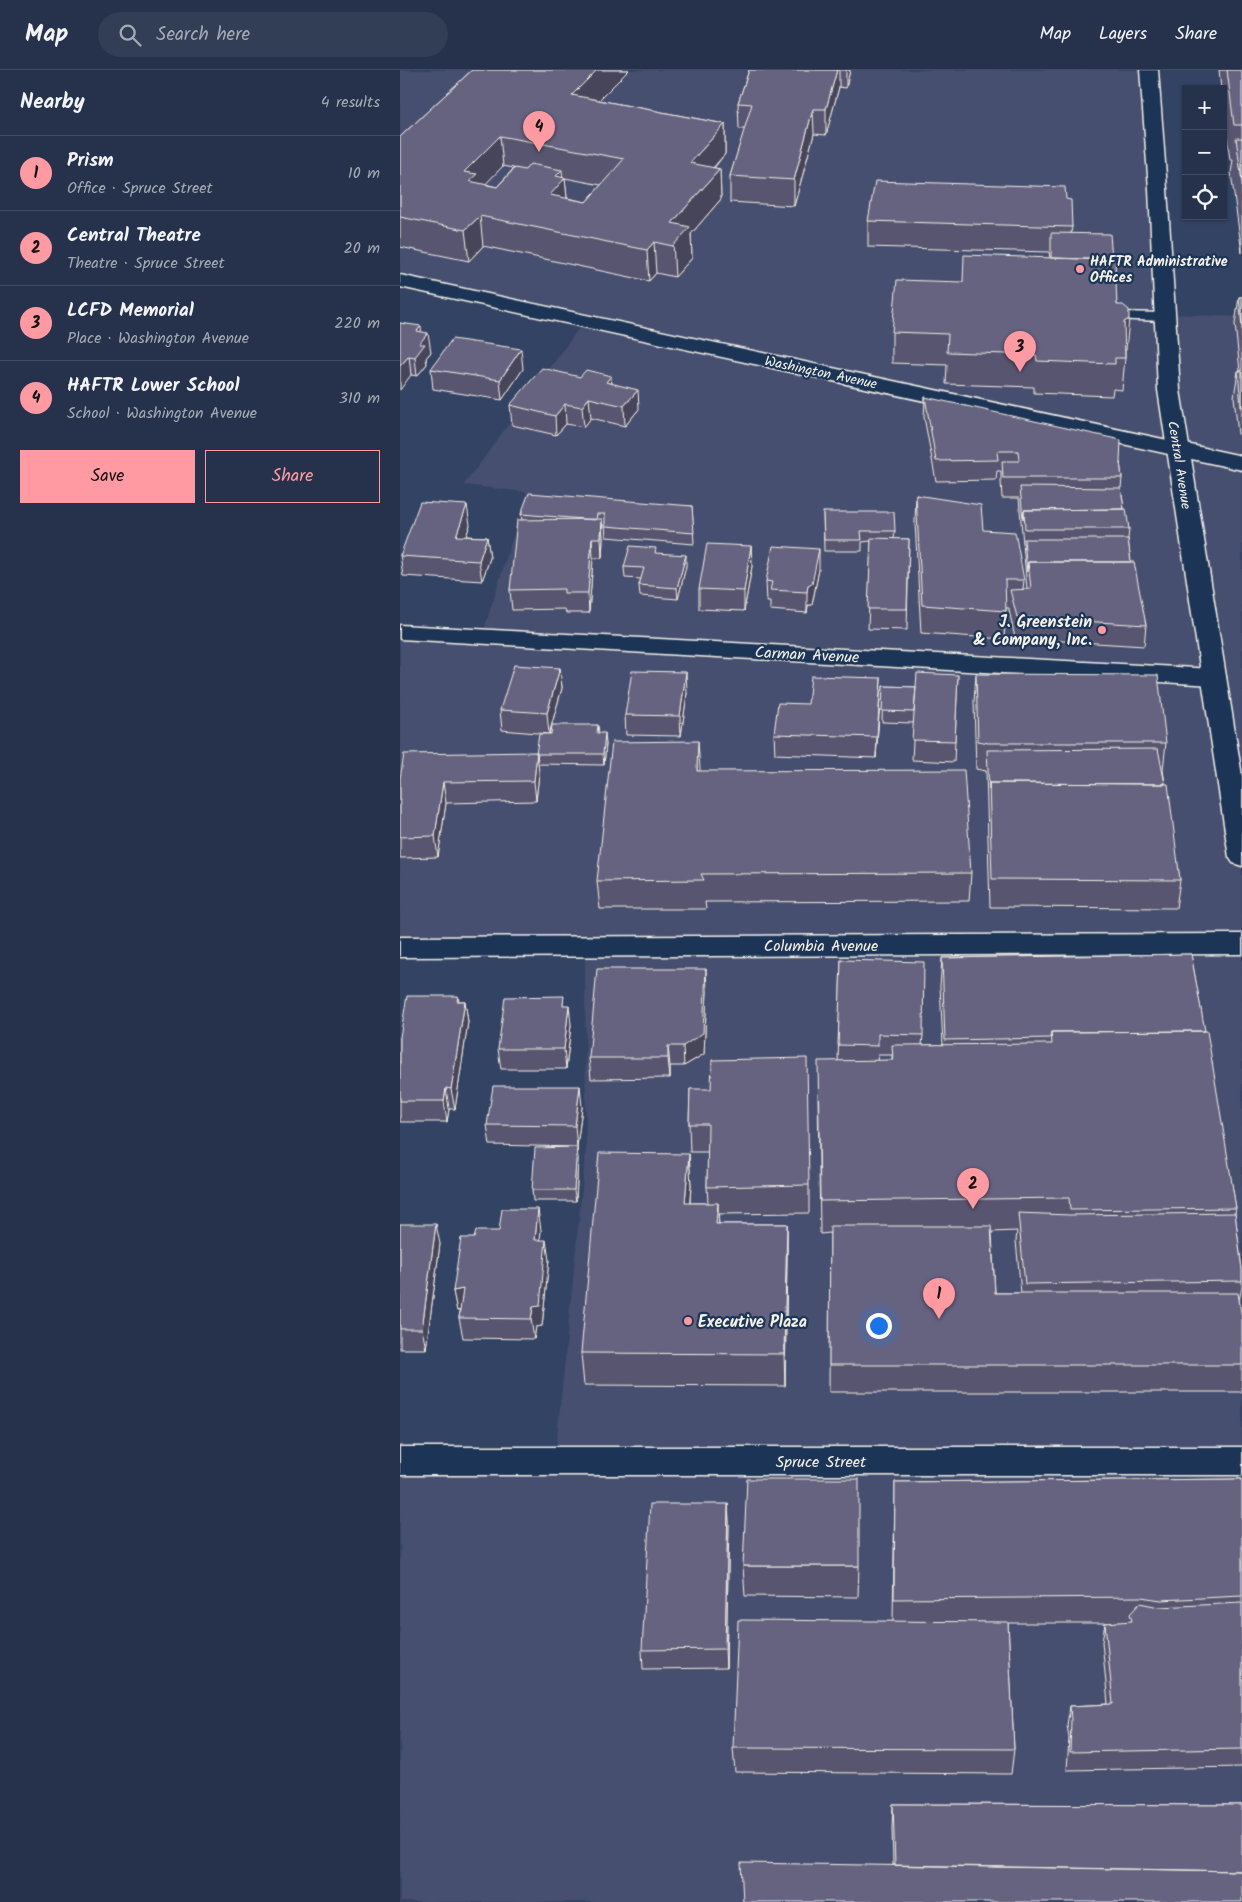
<!DOCTYPE html>
<html lang="en">
<head>
<meta charset="utf-8">
<style>
  body { margin:0; font-family:Kalam,sans-serif; background:#323e55; color:#f1f3f6 }
  .controls { position:absolute; right:15px; top:15px; display:grid; overflow:hidden; border-radius:0px; box-shadow:0 1px 4px #0004 }
  .controls button { width:45px; height:45px; display:grid; place-items:center; padding:0; border:0; border-bottom:1px solid #424d63; background:#26324b; color:#f1f3f6; font:25px sans-serif }
  .you { position:absolute; left:478px; top:1255px; width:18px; height:18px; margin:-12px; border:4px solid #fff; border-radius:50%; background:#1a73e8; box-shadow:0 0 0 8px #1a73e833 }
  .badge { display:grid; place-items:center; width:32px; height:32px; border-radius:50%; background:#ff9aa2; color:#111; font-size:16px; font-weight:700 }
  .pin { position:absolute; translate:-50% -41px; filter:drop-shadow(0 1px 2px #0008) }
  .pin::after { content:''; position:absolute; top:26px; width:18px; height:15px; background:inherit; clip-path:polygon(0 0,100% 0,50% 100%) }
  .list { margin:0; padding:0; list-style:none }
  h2 { display:flex; justify-content:space-between; align-items:center; height:65px; margin:0; padding:0 20px; font-size:21px }
  h2 small { font-size:16px; font-weight:400; color:#a4aab5 }
  .list li { display:grid; grid-template-columns:32px 1fr auto; gap:15px; align-items:center; box-sizing:border-box; height:75px; padding:0 20px; border-top:1px solid #424d63 }
  .list b { display:block; font-size:19px; white-space:nowrap }
  .list p { margin:0; font-size:16px; white-space:nowrap; color:#a4aab5 }
  .list em { font-size:16px; font-style:normal; color:#a4aab5 }
  .actions { display:flex; gap:10px; padding:15px 20px }
  .actions a { flex:1; padding:11px 0; border:1px solid #ff9aa2; border-radius:0px; text-align:center; font-size:18px; color:#ff9aa2 }
  .actions .main { background:#ff9aa2; color:#111 }
  .icon { flex:none; width:28px; height:28px; fill:none; stroke:currentColor; stroke-width:2; stroke-linecap:round; stroke-linejoin:round }
  .map { position:relative; flex:none; width:842px; height:1832px; overflow:hidden }
  header { display:flex; align-items:center; gap:30px; box-sizing:border-box; height:70px; padding:0 25px; background:#26324b; border-bottom:1px solid #424d63 }
  header strong { font-size:24px }
  nav { display:flex; gap:28px; margin-inline-start:auto; font-size:18px }
  .search { width:350px; height:45px; background:#323e55; display:flex; align-items:center; gap:12px; box-sizing:border-box; padding:0 18px; border-radius:28px; color:#a4aab5; font-size:19px }
  main { display:flex }
  aside { flex:1; background:#26324b }
  .map>svg:first-child { display:block }
</style>
</head>
<body>
<header>
<strong>Map</strong>
<div class="search"><svg class="icon" aria-label="search" viewBox="0 0 24 24"><circle cx="10" cy="10" r="6"/><path d="M15 15l6 6"/></svg>Search here</div>
<nav><a>Map</a><a>Layers</a><a>Share</a></nav>
</header>
<main>
<aside>
<h2>Nearby<small>4 results</small></h2>
<ul class="list">
<li><span class="badge">1</span><div><b>Prism</b><p>Office · Spruce Street</p></div><em>10 m</em></li>
<li><span class="badge">2</span><div><b>Central Theatre</b><p>Theatre · Spruce Street</p></div><em>20 m</em></li>
<li><span class="badge">3</span><div><b>LCFD Memorial</b><p>Place · Washington Avenue</p></div><em>220 m</em></li>
<li><span class="badge">4</span><div><b>HAFTR Lower School</b><p>School · Washington Avenue</p></div><em>310 m</em></li>
</ul>
<div class="actions"><a class="main">Save</a><a>Share</a></div>
</aside>
<div class="map">
<svg width="842" height="1832" viewBox="0 0 842 1832">
  <rect width="100%" height="100%" fill="#334364"/>
  <filter id="ink" filterUnits="userSpaceOnUse"><feTurbulence type="fractalNoise" baseFrequency=".02" numOctaves="2"/><feDisplacementMap in="SourceGraphic" scale="10" xChannelSelector="R" yChannelSelector="G"/><feConvolveMatrix kernelMatrix="1 2 1 2 8 2 1 2 1" color-interpolation-filters="sRGB"/></filter>
  <g filter="url(#ink)">
    <path fill="#46506f" d="M0,0H750L773,244L842,247V1832H0V1388H155L186,1079L185,884L0,883V568L83,563L127,422L64,415L182,254L0,215Z"/>
    <g fill="none" stroke-linecap="round" stroke-linejoin="round">
      <defs>
        <path id="lane" d="M713,242L765,243L772,247L765,251L708,249L706,246L708,243Z"/>
        <path id="street" d="M0,205L842,386V400L0,217Z
          M0,555L814,599L823,602L826,607L823,612L814,615L0,569Z
          M842,864V884L0,887V867Z
          M0,1377H842V1405H0Z"/>
        <path id="secondary" d="M740,0H758L767,119L780,320L842,706V796L833,793L829,787L758,320L749,119Z"/>
      </defs>
      <use href="#lane" stroke="#f4f1e8" stroke-width="3"/>
      <use href="#street" stroke="#f4f1e8" stroke-width="3"/>
      <use href="#secondary" stroke="#f4f1e8" stroke-width="3"/>
      <use href="#lane" fill="#1d3557" fill-rule="evenodd"/>
      <use href="#street" fill="#1d3557" fill-rule="evenodd"/>
      <use href="#secondary" fill="#1d3557" fill-rule="evenodd"/>
    </g>
    <path fill="#58556f" stroke="#f4f1e8" fill-rule="evenodd" d="M72,0H229L198,30L325,54V84L314,98L320,99L321,129L291,164L292,188L275,207L256,203L249,211L83,176L69,191L0,177V67ZM103,96L114,98L97,117L85,114ZM165,108L201,115L186,132L167,128Z
      M349,0H450L446,18L439,17L426,65L414,64L394,136L330,132V106L345,59H339L338,33Z
      M819,0H842V183L831,103L833,90H830L823,36V19H821Z
      M666,129L672,157L671,163L712,190L717,235L726,280L725,281V288L722,320L713,319L712,326L634,323V317L546,314L547,295L492,293V262L563,212L650,188L649,182L468,177V151Z
      M839,227H842V365L838,364L834,327L838,301H840L835,254Z
      M0,253L21,262L31,282L26,288L27,294L17,306L11,305Z
      M31,299H123L102,330L33,319Z
      M211,306L212,314L239,339L225,356L191,348L184,357L166,354L156,365L112,355L110,335L180,307Z
      M525,327L720,392L722,408L721,418L724,439L729,459L728,469L731,492L746,555L744,576L615,568L609,540V538H606L604,569L521,563L515,452L516,425L583,460L624,510L623,519H627L619,428H602L601,411V401H597L596,410L536,411L524,347Z
      M292,436L294,474L206,467L205,455H202L203,469L202,488H193L189,543H166L165,539L112,540L110,520L122,450L121,444Z
      M423,442L495,461L494,469H509L507,560L468,559L471,471L462,472V481H424Z
      M70,455L66,466L87,467L90,488L82,511L3,506L0,484Z
      M351,476L352,496L344,541L299,539V519Z
      M257,484L286,496L278,529L240,526L239,515L241,509L225,508L224,497Z
      M419,499L412,535H408L407,543L370,540V532H367L366,511Z
      M160,598L162,618L149,664L198,655L199,663L206,674L204,695L138,694L139,703L136,731L46,733L38,787L0,788V709L137,682L148,664L102,660L100,640Z
      M576,604L766,673L763,700L780,810L776,838L590,837L586,701L576,699L574,632Z
      M558,605L554,692L512,690L514,653L482,652L483,616L516,617Z
      M287,623L281,666L226,665L225,645Z
      M480,628L476,688L375,684L374,664L408,634Z
      M299,701L571,803L569,831L305,832L306,839H200L197,811Z
      M791,884L836,1138L835,1143L842,1200V1218L839,1230L842,1248V1322H429L430,1163L420,1164L418,1024L438,991L441,890L523,965L522,975H543L540,916L542,888ZM478,985H492V990L477,991ZM617,1161L616,1171L621,1223H595L592,1162Z
      M307,920L304,984L284,996H270V1008L191,1009L189,988Z
      M58,926L59,931H65L68,952L55,1039H49L47,1052H0V967Z
      M165,935L171,955L166,999H101L98,979Z
      M290,1019L409,1115V1143L318,1144L319,1154H387V1187L385,1316L184,1315L181,1283L289,1084L291,1116L290,1133H308L307,1117L308,1082H290L289,1054Z
      M182,1037L177,1077L90,1075L87,1055Z
      M178,1088L176,1131H133L132,1120Z
      M0,1154L40,1174L26,1279H0Z
      M141,1160L140,1170L149,1190L142,1256L136,1257L134,1269L63,1268L59,1248L60,1241H57L53,1221L74,1168Z
      M842,1409V1697L667,1700L669,1668L667,1655L670,1636L708,1634L702,1572L705,1553H709H608L614,1679L611,1704L335,1702L333,1678L493,1551L495,1412Z
      M328,1434L329,1453L326,1598L243,1599L242,1580Z
      M343,1496H459L458,1527L345,1526Z
      M493,1734L842,1735L493,1795L492,1758Z"/>
    <path fill="#47455a" stroke="#f4f1e8" d="M197,0H229L174,55L172,25Z
      M437,0H439V17L426,65V39Z
      M446,0H450L446,18Z
      M413,39L414,64L394,136V110Z
      M325,54V84L291,123L290,93Z
      M100,66L103,96L79,121L80,134L64,102Z
      M320,99L321,129L291,164L292,188L275,207L272,153Z
      M162,100L163,111L165,108L168,138L150,125L156,106Z
      M80,146L83,176L69,191L65,160Z
      M254,172L256,203L249,211L247,180Z
      M729,249L726,280L721,283L724,252Z
      M21,256L22,270L28,263L31,282L26,288L27,294L17,306L15,287L17,261Z
      M121,279L123,299L102,330L100,310Z
      M9,286L11,305L0,320V296Z
      M211,306L213,326L206,312Z
      M238,320L239,339L225,356L224,336Z
      M189,328L191,348L184,357L182,337Z
      M165,334L166,354L156,365L155,346Z
      M67,435L70,455L59,486L56,466Z
      M202,449L203,469L202,488L201,468Z
      M87,467L90,488L82,511L79,491Z
      M192,468L193,488L189,543L188,523Z
      M351,476L352,496L344,541V521Z
      M419,479V499L412,535H408L407,543V522L408,515Z
      M286,485V496L278,529L277,518Z
      M160,598L162,618L149,664L147,643Z
      M286,602L287,623L281,666L280,646Z
      M481,608L480,628L476,688L477,667Z
      M205,663L206,674L204,695L203,684Z
      M298,671L300,699L298,729L297,701Z
      M137,682L139,703L136,731L134,711Z
      M43,712L46,733L38,787L35,766Z
      M306,899L307,920L304,984L284,996L283,976Z
      M65,931L68,952L55,1039L51,1019Z
      M169,935L171,955L166,999L164,979Z
      M268,976L270,996V1008L268,988Z
      M180,1016L182,1037L177,1077L175,1056Z
      M46,1018L49,1039L47,1052L44,1031Z
      M177,1077L178,1088L176,1131L174,1120Z
      M289,1084L291,1116L287,1166L285,1133Z
      M318,1133L319,1166L316,1154Z
      M138,1139L141,1160L138,1190L135,1170Z
      M36,1154L40,1174L26,1279L22,1259Z
      M387,1154V1187L385,1316L384,1284Z
      M146,1170L149,1190L142,1256L136,1257L134,1269L131,1249Z
      M63,1219L67,1239L57,1241L53,1221Z
      M328,1434L329,1453L326,1598L325,1579Z"/>
    <path fill="#666381" stroke="#f4f1e8" fill-rule="evenodd" d="M72,0H197L172,25L325,54L290,93L320,99L272,153L290,157L273,176L254,172L247,180L80,146L65,160L0,147V67ZM100,66L224,89L186,132L150,125L165,108L156,106L162,100L130,94L125,100L115,98L97,117L69,111L77,104L64,102Z
      M349,0H437L426,39H413L394,110L330,106L352,34L338,33Z
      M827,0H842V55H834Z
      M836,68H842V112Z
      M475,111L665,117L666,129L671,130L672,157L468,151Z
      M651,163L710,164L712,190L651,188Z
      M564,185L715,190L717,235H723L729,240V249L724,252L725,288H715V294L637,291L636,285L547,282L548,264L492,262L497,210L563,212Z
      M839,227H842V257Z
      M0,253L21,256L17,261L28,263L19,274H25L15,287L9,286L0,296Z
      M52,269L121,279L100,310L31,299Z
      M142,298L180,307L186,300L211,306L206,312L238,320L224,336L189,328L182,337L165,334L155,346L110,335Z
      M838,301H842V337H841Z
      M525,327L721,370L720,392L722,408H603L602,391H619L618,381H597L598,390L536,391Z
      M620,417L721,418L724,439L624,440L623,449Z
      M129,423L292,436L294,463L205,456V444H197L196,450L121,444Z
      M516,425L581,435L583,460L615,462L624,510H605L606,541L522,535Z
      M20,432L67,435L56,466L87,467L79,491L0,486Z
      M726,439L729,459H625L624,440Z
      M423,442H494L495,461H461L462,470H424Z
      M202,449L201,468H192L188,523H164V519L110,520L117,450Z
      M471,468L509,469L507,539H468Z
      M624,469H728L731,492H628L627,502Z
      M307,474L351,476L344,521L299,519Z
      M230,476L256,478L255,483L286,485L277,518L239,515L244,498L224,497Z
      M373,476L419,479L412,514L408,515L407,522L370,520L372,512L366,511Z
      M628,492H734L746,555L617,547L610,520L631,519Z
      M114,595L160,598L147,643L100,640Z
      M232,601L286,602L280,646L225,645Z
      M517,603L558,605L555,671L512,670Z
      M576,604L758,605L766,673H588L578,671Z
      M411,606L481,608L477,667L374,664L378,633L408,634Z
      M483,616L516,617L514,642L482,641Z
      M152,655H198L197,663H205L203,684H136L139,664H151Z
      M298,671L297,701L564,700L571,803L301,804L304,810L197,811L212,672Z
      M758,679L765,714L589,713V720L587,680Z
      M137,682L134,711L43,712L35,766L0,767V709L4,684Z
      M589,713L768,714L780,810L592,809Z
      M791,884L805,961L651,962L650,968L545,970L542,888Z
      M441,890L524,892L523,965L478,964V976L438,975Z
      M197,899H306L303,963L283,976H268V988H189Z
      M7,926H58L57,931H65L51,1019L46,1018L44,1031H0V967Z
      M164,926L163,935H169L164,979H98L105,927Z
      M807,961L836,1138L670,1140L669,1128L420,1131L418,991L493,990L492,975L652,974L651,962Z
      M407,988L409,1115L307,1117L308,1054H289L290,1019H311L312,990Z
      M93,1016H180L175,1056L87,1055Z
      M177,1077L174,1120H132L135,1078Z
      M199,1083L289,1084L285,1133H318L316,1154H387L384,1284L181,1283Z
      M102,1139H138L135,1170H146L140,1236L133,1237L131,1249L59,1248L63,1219L53,1221L61,1168H74L76,1161H99Z
      M618,1143L670,1145L835,1143L842,1200V1211L625,1214Z
      M0,1154H36L22,1259H0Z
      M430,1156H591L595,1223H838L842,1248V1295H429Z
      M347,1409H459V1496H343Z
      M842,1409V1526L761,1530L741,1527L494,1529L495,1412Z
      M250,1434H328L325,1579L242,1580Z
      M740,1533L759,1537L842,1533V1679L670,1682L671,1650L670,1636L713,1634L705,1553L732,1551L730,1544Z
      M338,1550L608,1552L614,1679L333,1678Z
      M493,1734L842,1735V1801L495,1795Z
      M341,1793L842,1801V1832H343Z"/>
  </g>
  <g fill="#ff9aa2" stroke="#1d3557" stroke-width="2">
    <circle cx="680" cy="199" r="5"/>
    <circle cx="702" cy="560" r="5"/>
    <circle cx="288" cy="1251" r="5"/>
  </g>
  <g text-anchor="middle" stroke-width="4.5" stroke-linejoin="round" paint-order="stroke">
    <g font-size="14" font-weight="bold" fill="#f4f1e8" stroke="#1d3557" text-anchor="start">
      <text x="690" y="196">HAFTR Administrative<tspan x="690" dy="16">Offices</tspan></text>
    </g>
    <g font-size="14" fill="#f4f1e8" stroke="#1d3557">
      <text transform="translate(421 302) rotate(12)" y="5">Washington Avenue</text>
      <text transform="translate(780 395) rotate(81)" y="5">Central Avenue</text>
    </g>
    <g font-size="16" font-weight="bold" fill="#f4f1e8" stroke="#1d3557" text-anchor="end">
      <text x="692" y="557">J. Greenstein<tspan x="692" dy="18">&amp; Company, Inc.</tspan></text>
      <text x="298" y="1257" text-anchor="start">Executive Plaza</text>
    </g>
    <g font-size="16" fill="#f4f1e8" stroke="#1d3557">
      <text transform="translate(407 584) rotate(3)" y="6">Carman Avenue</text>
      <text x="421" y="881">Columbia Avenue</text>
      <text x="421" y="1397">Spruce Street</text>
    </g>
  </g>
</svg>
<div class="controls">
<button>+</button>
<button>−</button>
<button><svg class="icon" aria-label="locate" viewBox="0 0 24 24"><circle cx="12" cy="12" r="6"/><path d="M12 2v4M12 18v4M2 12h4M18 12h4"/></svg></button>
</div>
<div class="you"></div>
<div class="pin badge" style="left:539px;top:1249px">1</div>
<div class="pin badge" style="left:573px;top:1139px">2</div>
<div class="pin badge" style="left:620px;top:302px">3</div>
<div class="pin badge" style="left:139px;top:82px">4</div>
</div>
</main>
</body>
</html>
